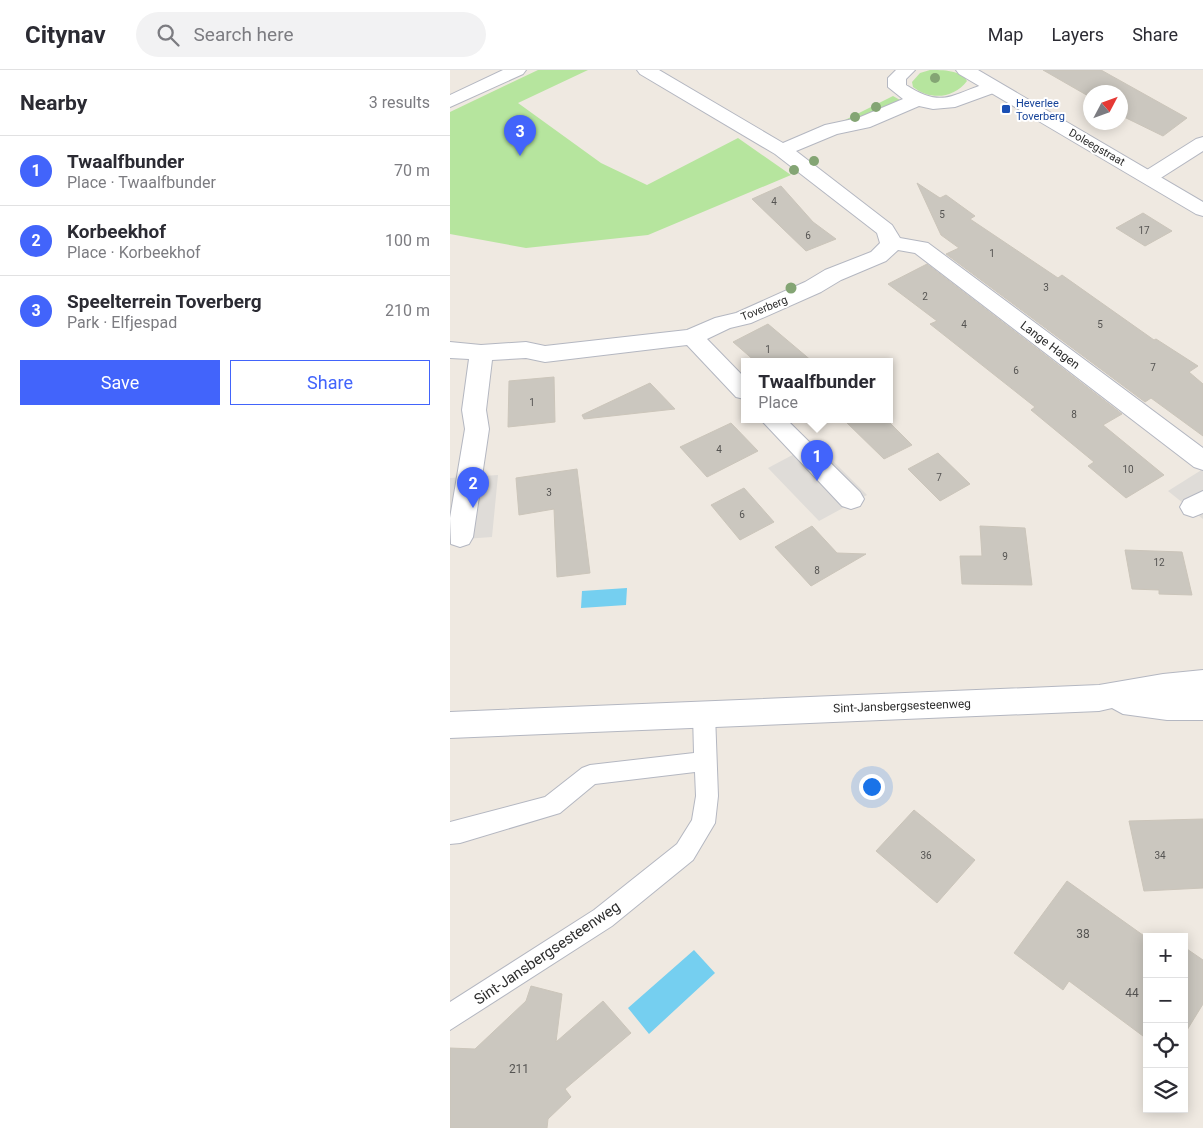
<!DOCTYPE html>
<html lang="en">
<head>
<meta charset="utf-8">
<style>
  body { margin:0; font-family:Roboto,sans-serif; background:#f2f2f3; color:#2b2b33 }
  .controls { position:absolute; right:15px; bottom:15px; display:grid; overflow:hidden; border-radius:0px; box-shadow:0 2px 12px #0003 }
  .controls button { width:45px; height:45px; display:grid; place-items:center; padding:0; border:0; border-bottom:1px solid #e1e1e2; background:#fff; color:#2b2b33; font:25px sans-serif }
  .compass { position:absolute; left:633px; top:15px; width:45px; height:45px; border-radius:50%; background:#fff; box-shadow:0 2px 12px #0003; rotate:49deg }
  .you { position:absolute; left:421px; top:716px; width:18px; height:18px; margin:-12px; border:4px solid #fff; border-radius:50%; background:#1a73e8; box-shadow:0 0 0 8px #1a73e833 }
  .badge { display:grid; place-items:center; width:32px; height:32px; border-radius:50%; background:#4264fb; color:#fff; font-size:16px; font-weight:700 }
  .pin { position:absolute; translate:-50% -41px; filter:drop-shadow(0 1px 2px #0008) }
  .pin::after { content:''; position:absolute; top:26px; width:18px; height:15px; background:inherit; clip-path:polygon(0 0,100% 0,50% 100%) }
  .popup { position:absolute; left:291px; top:288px; width:152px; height:65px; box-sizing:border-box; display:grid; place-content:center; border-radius:0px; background:#fff; filter:drop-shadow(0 1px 4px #0005); font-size:16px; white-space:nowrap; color:#7c7c81 }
  .popup b { font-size:19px; color:#2b2b33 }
  .popup::after { content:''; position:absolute; left:50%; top:100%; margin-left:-10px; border:10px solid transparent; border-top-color:#fff }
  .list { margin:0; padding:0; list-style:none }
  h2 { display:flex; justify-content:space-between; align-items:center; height:65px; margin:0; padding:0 20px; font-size:21px }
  h2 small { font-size:16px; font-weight:400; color:#7c7c81 }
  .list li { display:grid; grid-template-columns:32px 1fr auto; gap:15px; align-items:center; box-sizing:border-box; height:70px; padding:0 20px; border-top:1px solid #e1e1e2 }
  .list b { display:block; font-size:19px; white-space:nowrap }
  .list p { margin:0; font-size:16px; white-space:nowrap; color:#7c7c81 }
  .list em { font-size:16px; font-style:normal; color:#7c7c81 }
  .actions { display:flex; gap:10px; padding:15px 20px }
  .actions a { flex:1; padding:11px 0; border:1px solid #4264fb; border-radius:0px; text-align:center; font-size:18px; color:#4264fb }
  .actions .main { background:#4264fb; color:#fff }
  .icon { flex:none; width:28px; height:28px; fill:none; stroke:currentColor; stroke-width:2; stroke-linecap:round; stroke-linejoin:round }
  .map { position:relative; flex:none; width:753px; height:1058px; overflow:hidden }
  header { display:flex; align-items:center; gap:30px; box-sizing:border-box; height:70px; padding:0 25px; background:#fff; border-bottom:1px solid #e1e1e2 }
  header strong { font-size:24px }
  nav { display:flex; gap:28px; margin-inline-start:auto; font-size:18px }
  .search { width:350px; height:45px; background:#f2f2f3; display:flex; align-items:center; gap:12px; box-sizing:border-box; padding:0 18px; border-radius:28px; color:#7c7c81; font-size:19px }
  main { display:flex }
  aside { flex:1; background:#fff }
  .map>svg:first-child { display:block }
</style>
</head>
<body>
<header>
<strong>Citynav</strong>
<div class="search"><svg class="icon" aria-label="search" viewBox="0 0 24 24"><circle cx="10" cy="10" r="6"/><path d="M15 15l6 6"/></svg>Search here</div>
<nav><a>Map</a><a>Layers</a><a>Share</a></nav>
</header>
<main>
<aside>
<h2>Nearby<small>3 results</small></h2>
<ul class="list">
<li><span class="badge">1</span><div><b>Twaalfbunder</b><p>Place · Twaalfbunder</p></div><em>70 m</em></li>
<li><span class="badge">2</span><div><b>Korbeekhof</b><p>Place · Korbeekhof</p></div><em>100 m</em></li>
<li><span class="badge">3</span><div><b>Speelterrein Toverberg</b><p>Park · Elfjespad</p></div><em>210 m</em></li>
</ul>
<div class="actions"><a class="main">Save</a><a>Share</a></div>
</aside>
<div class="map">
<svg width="753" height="1058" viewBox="0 0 753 1058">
  <rect width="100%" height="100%" fill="#efe9e1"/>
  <path fill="#b6e59e" d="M88,0H138L68,33L151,93L197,115L288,68L341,105L198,165L76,178L0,164V42Z
    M480,0C493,0 511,0 517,11C504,28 481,31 463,17L462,12L470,3Z
    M443,26L450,30L396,53L393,51Z"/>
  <path fill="#dfdcd8" d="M365,373L417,425L369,451L318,398Z
    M753,399V449L718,421Z
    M48,405L42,467L0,470V408Z"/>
  <path fill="#75cff0" d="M177,518L176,535L131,538L132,521Z
    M244,880L265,903L199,964L178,938Z"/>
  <path fill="#cbc7bf" stroke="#cbc5ba" d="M593,0H651L737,48L713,66L670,45V22H640V27Z
    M467,113L490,128L496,125L525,146L520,149L608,208L612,205L704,270L706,269L748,296L739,302L753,314V366L701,328L695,332L496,184L509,178L491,165Z
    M331,116L363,152L386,169L356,181L302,129Z
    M693,143L722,161L695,176L666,158Z
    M477,194L672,344L653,355L714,405L676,428L638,396L644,392L581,340L585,337L480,254L487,251L438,214Z
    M318,254L363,292H306L283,272Z
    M104,307L105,352L58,357L59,311Z
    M200,313L225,339L134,349L132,345Z
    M394,350H437L462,375L434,389Z
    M281,353L308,381L257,407L230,377Z
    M488,383L520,414L490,431L458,399Z
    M127,399L140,503L107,507L104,439L69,445L66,408Z
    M294,418L324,452L290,470L261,435Z
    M362,456L387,483L416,484L361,516L325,477Z
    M530,456L575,458L582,515L512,514L510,486H532Z
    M675,480L732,482L742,525L709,524V520L682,519Z
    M464,740L525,790L487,833L426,781Z
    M753,749V818L694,821L679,751Z
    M617,811L697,868V969L619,911L613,920L564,883Z
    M734,877L753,890V934L734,965Z
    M81,916L112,924L106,972L153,931L181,963L115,1019L121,1027L98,1049L97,1058H0V978L25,979L76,931Z"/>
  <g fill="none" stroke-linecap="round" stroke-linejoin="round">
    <defs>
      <path id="lane" d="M254,635L262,637L265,644L268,726L265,753L243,790L162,856L0,960V932L144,840L227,774L242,750L246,726L245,702L145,714L110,743L10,773L0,774V752L95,727L132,698L140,695L244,683L243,644L246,637Z"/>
      <path id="street" d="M53,0H76L73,4L0,37V25Z
        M187,0H209L333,73L375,55L408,48L453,29L438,17V8L446,0H465L456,9V15C496,41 504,21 543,12L549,13L552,17L549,21L505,37L483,39L469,36L420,57L387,64L346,81L442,155L450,168L478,173L753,378V400L744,397L465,183L448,180L436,191L391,210L371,222L301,253L280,258L257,269L294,307V329L286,327L237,275L95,292L76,288L42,290L36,340L39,359L23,467L19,474L10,477L1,474L0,448L15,359L12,340L19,289L0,288V272L31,275L76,272L95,276L237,260L265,248L286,243L355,212L375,200L421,182L430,173L427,163L325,84L190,4Z
        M753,67V81L706,111H692L689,107L692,103L746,69Z
        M311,350H337L410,422L414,429L410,436L401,439L392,436Z
        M753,421V443L743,447L734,444L730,437L734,430Z"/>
      <path id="secondary" d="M506,0H528L753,132V146L746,144L509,4Z
        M753,600V650H717L673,644L662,638L649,641L0,668V642L649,615L713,604Z"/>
    </defs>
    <use href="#lane" stroke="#b4b7c1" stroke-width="2"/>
    <use href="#street" stroke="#b4b7c1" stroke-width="2"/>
    <use href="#secondary" stroke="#b4b7c1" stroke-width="2"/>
    <use href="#lane" fill="#fff" fill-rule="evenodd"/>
    <use href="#street" fill="#fff" fill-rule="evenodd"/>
    <use href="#secondary" fill="#fff" fill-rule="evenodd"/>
  </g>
  <g fill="#84a574">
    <circle cx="485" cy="8" r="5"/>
    <circle cx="426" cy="37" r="5"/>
    <circle cx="405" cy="47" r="5"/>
    <circle cx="364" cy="91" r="5"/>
    <circle cx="344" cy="100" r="5"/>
    <circle cx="341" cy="218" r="5.5"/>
  </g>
  <rect fill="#1a4fb4" stroke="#fff" stroke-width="2" x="551" y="34" width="10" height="10" rx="2.5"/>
  <g text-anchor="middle" stroke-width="4" stroke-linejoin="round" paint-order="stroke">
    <g font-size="10" fill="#555452">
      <text x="324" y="135">4</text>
      <text x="492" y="148">5</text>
      <text x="694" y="164">17</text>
      <text x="358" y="169">6</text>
      <text x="542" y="187">1</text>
      <text x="596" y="221">3</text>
      <text x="475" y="230">2</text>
      <text x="514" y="258">4</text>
      <text x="650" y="258">5</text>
      <text x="318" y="283">1</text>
      <text x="703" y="301">7</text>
      <text x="566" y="304">6</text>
      <text x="82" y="336">1</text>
      <text x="624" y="348">8</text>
      <text x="269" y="383">4</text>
      <text x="678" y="403">10</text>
      <text x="489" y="411">7</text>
      <text x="99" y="426">3</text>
      <text x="292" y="448">6</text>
      <text x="555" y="490">9</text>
      <text x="709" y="496">12</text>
      <text x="367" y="504">8</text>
      <text x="476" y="789">36</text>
      <text x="710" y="789">34</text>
    </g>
    <g font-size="11" fill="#164399" stroke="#fff" text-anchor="start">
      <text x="566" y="37">Heverlee<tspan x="566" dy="13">Toverberg</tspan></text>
    </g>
    <g font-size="11" fill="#2e2e2e" stroke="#fff">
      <text transform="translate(647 77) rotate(30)" y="4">Doleegstraat</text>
      <text transform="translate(314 238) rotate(-22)" y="4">Toverberg</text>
    </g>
    <g font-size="12" fill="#2e2e2e" stroke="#fff">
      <text transform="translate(600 275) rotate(37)" y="4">Lange Hagen</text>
      <text transform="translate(452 636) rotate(-2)" y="4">Sint-Jansbergsesteenweg</text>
    </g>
    <g font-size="12" fill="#555452">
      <text x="633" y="868">38</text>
      <text x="682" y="927">44</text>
      <text x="69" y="1003">211</text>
    </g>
    <g font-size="15" fill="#2e2e2e" stroke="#fff">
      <text transform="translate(97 883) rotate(-34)" y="5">Sint-Jansbergsesteenweg</text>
    </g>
  </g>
</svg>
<div class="controls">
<button>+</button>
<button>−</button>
<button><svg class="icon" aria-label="locate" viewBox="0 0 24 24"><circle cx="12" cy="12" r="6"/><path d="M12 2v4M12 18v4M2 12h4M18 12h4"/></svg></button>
<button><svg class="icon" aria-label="layers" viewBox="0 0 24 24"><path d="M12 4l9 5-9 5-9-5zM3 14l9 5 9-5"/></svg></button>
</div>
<svg class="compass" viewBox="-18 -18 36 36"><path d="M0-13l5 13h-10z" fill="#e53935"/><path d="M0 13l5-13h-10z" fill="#7c7c81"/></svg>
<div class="you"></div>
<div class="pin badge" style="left:367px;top:411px">1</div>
<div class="popup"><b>Twaalfbunder</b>Place</div>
<div class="pin badge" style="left:23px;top:438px">2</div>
<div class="pin badge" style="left:70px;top:86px">3</div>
</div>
</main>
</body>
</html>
